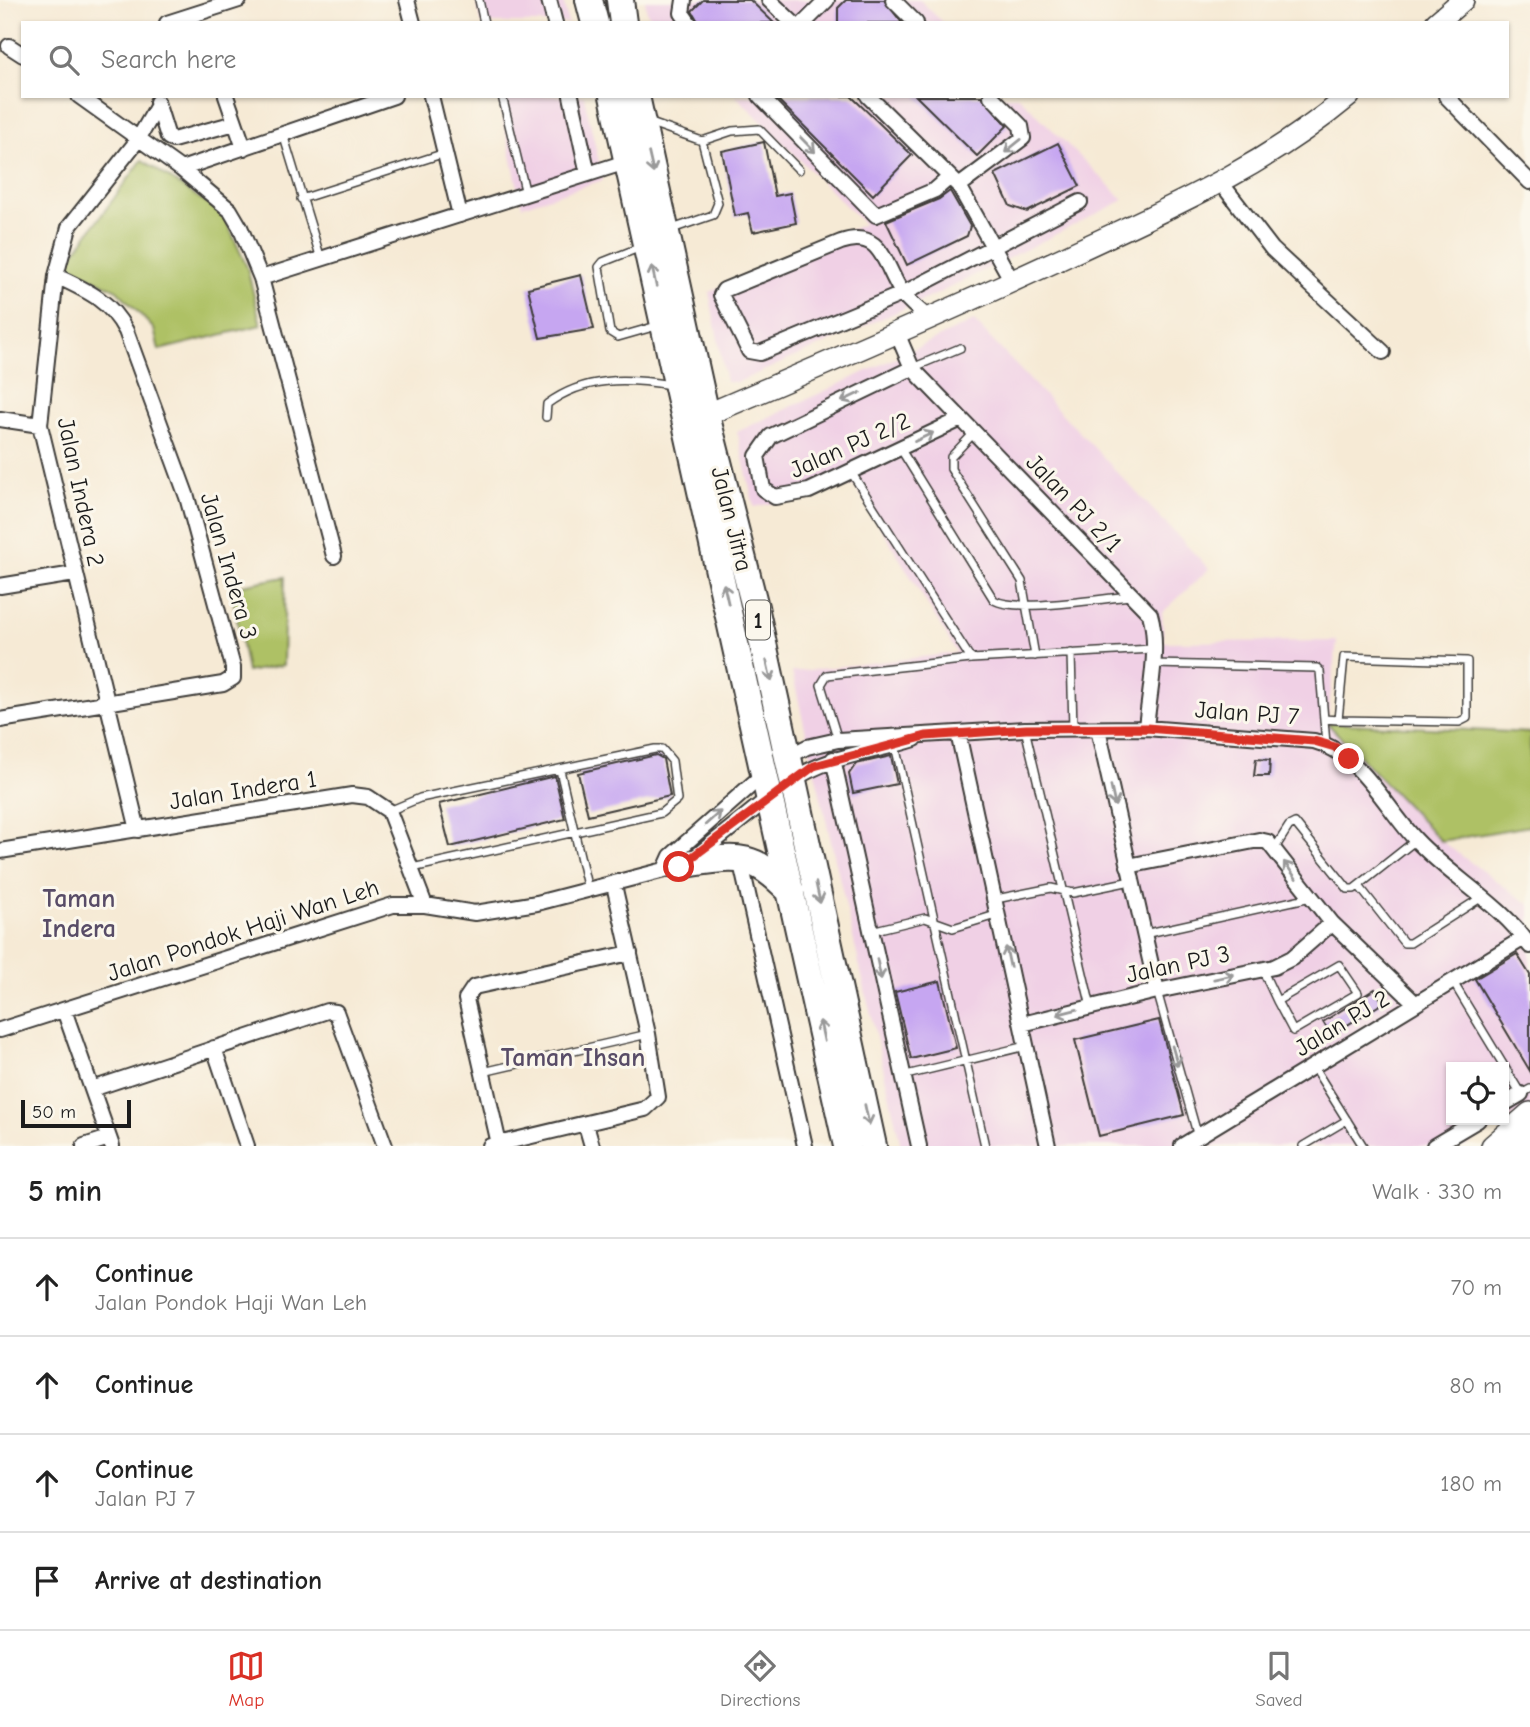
<!DOCTYPE html>
<html lang="en">
<head>
<meta charset="utf-8">
<style>
  body { margin:0; font-family:"Comic Neue",sans-serif; background:#f2f2f2; color:#222 }
  .controls { position:absolute; right:21px; bottom:21px; display:grid; overflow:hidden; border-radius:0px; box-shadow:0 2px 5px #0004 }
  .controls button { width:63px; height:63px; display:grid; place-items:center; padding:0; border:0; border-bottom:2px solid #e0e0e0; background:#fff; color:#222; font:35px sans-serif }
  .scale { position:absolute; left:21px; bottom:18px; width:110px; box-sizing:border-box; padding-left:7px; border:4px solid #1c1c1c; border-top:0; font-size:19px; line-height:24px; white-space:nowrap; color:#1c1c1c; -webkit-text-stroke:5px #fbf7ec; paint-order:stroke }
  .stop { position:absolute; width:21px; height:21px; margin:-16px; border:5px solid #d93025; border-radius:50%; background:#fff }
  .stop.end { background:#d93025; border-color:#fff; box-shadow:0 2px 7px #0008 }
  .list { margin:0; padding:0; list-style:none }
  h2 { display:flex; justify-content:space-between; align-items:center; height:91px; margin:0; padding:0 28px; font-size:30px }
  h2 small { font-size:23px; font-weight:400; color:#767676 }
  .list li { display:grid; grid-template-columns:46px 1fr auto; gap:21px; align-items:center; box-sizing:border-box; height:98px; padding:0 28px; border-top:2px solid #e0e0e0 }
  .list b { display:block; font-size:26px; white-space:nowrap }
  .list p { margin:0; font-size:23px; white-space:nowrap; color:#767676 }
  .list em { font-size:23px; font-style:normal; color:#767676 }
  .icon { flex:none; width:38px; height:38px; fill:none; stroke:currentColor; stroke-width:2; stroke-linecap:round; stroke-linejoin:round }
  .map { position:relative; flex:none; width:1530px; height:1146px; overflow:hidden }
  .search { position:absolute; background:#fff; box-shadow:0 2px 5px #0004; left:21px; right:21px; top:21px; height:77px; display:flex; align-items:center; gap:18px; box-sizing:border-box; padding:0 24px; border-radius:0px; color:#767676; font-size:26px }
  .sheet { height:483px; background:#fff }
  nav { display:flex; justify-content:space-around; align-items:center; box-sizing:border-box; height:98px; border-top:2px solid #e0e0e0; background:#fff; font-size:19px; color:#767676 }
  nav a { display:grid; justify-items:center; gap:4px }
  nav .on { color:#d93025 }
  .map>svg:first-child { display:block }
</style>
</head>
<body>
<div class="map">
<svg width="1530" height="1146" viewBox="0 0 1530 1146">
  <rect width="100%" height="100%" fill="#fbf7ec"/>
  <filter id="ink" filterUnits="userSpaceOnUse"><feTurbulence type="fractalNoise" baseFrequency=".0143" numOctaves="2"/><feDisplacementMap in="SourceGraphic" scale="14" xChannelSelector="R" yChannelSelector="G"/><feConvolveMatrix kernelMatrix="1 2 1 2 8 2 1 2 1" color-interpolation-filters="sRGB"/></filter>
  <filter id="wash" filterUnits="userSpaceOnUse"><feTurbulence type="fractalNoise" baseFrequency=".00686" numOctaves="4" result="noise"/><feDisplacementMap in="SourceGraphic" scale="28" xChannelSelector="R" yChannelSelector="G"/><feGaussianBlur stdDeviation="1.57" result="paint"/><feColorMatrix in="noise" values="0 0 0 0 0 0 0 0 0 0 0 0 0 0 0 0 0 1.4 0 .05"/><feComposite in="paint" operator="in"/></filter>
  <g filter="url(#wash)">
    <rect width="100%" height="100%" fill="#f6ead5"/>
    <path fill="#f0d0e5" fill-rule="evenodd" d="M476,0H563L568,23H481Z
      M645,0H920L943,23H658L647,13Z
      M498,96H584L603,180L522,206Z
      M736,96H1018L1124,200L935,295L738,382H726L709,292L864,224Z
      M974,321L1209,569L1162,613L1164,642L1337,641L1327,724L1441,841L1530,905V1107L1465,1146H901L792,672L957,653L855,485L754,507L737,432ZM1451,1067H1504V1120H1451Z"/>
    <path fill="#aec165" stroke="#656e40" stroke-width="2" d="M142,160L223,214L247,267L261,325L159,350L154,329L117,290L65,265Z
      M285,577L283,665L247,672L231,587Z
      M1327,723L1530,733V826L1441,841Z"/>
    <g id="blocks">
      <path fill="#c6a6f1" d="M703,0H750L774,23H699L692,11Z
        M846,0H884L902,23H838V8Z
        M774,96H851L912,155L873,195Z
        M916,96H982L1007,126L977,156Z
        M764,142L775,196L790,193L796,223L753,232L748,213L735,216L722,151Z
        M1058,143L1080,186L1027,212L1010,206L995,174Z
        M950,191L970,226L967,236L907,265L886,221L939,199Z
        M581,275L594,329L540,338L528,288Z
        M656,755L663,759L670,796L588,815L578,773Z
        M891,756L897,784L853,793L849,774L856,764Z
        M1256,759L1270,760L1269,776H1254Z
        M555,776L565,819L450,847L439,804Z
        M1517,954L1530,975V1071L1475,979Z
        M940,981L956,1048L911,1059L895,992Z
        M1375,989L1383,1003L1331,1035L1323,1022Z
        M1159,1020L1184,1115L1099,1136L1075,1040Z"/>
    </g>
  </g>
  <g filter="url(#ink)">
    <use href="#blocks" fill-opacity="0" stroke="#3d3b38" stroke-width="2"/>
    <g fill="none" stroke-linecap="round" stroke-linejoin="round">
      <defs>
        <path id="lane" d="M479,0L484,23
          M502,96L526,194
          M648,122L702,141L718,203L713,215L669,230
          M283,134L321,259
          M702,141L732,131L759,129L799,170
          M301,199L445,153
          M641,247L603,262L599,267L610,332L618,337L660,325
          M912,368L960,348
          M546,417L547,404C585,376 627,378 671,385
          M974,433L951,457V469L1022,581L1035,656
          M900,448L994,600C1016,613 1103,598 1132,596
          M851,472L971,659
          M1071,653L1073,728
          M1154,664L1317,668L1320,671L1326,744
          M1324,719L1338,720L1459,722L1467,718V661L1344,657L1338,720
          M1025,729L1091,1007
          M838,740L821,685L827,675L971,659L1152,649
          M895,745L985,1146
          M560,770L588,890
          M389,811L420,798L655,749H662L672,761L677,800L661,813L412,868
          M1275,848L1289,826L1295,823L1348,889H1354L1416,840
          M1359,886L1404,943H1410L1482,897
          M996,899L1051,888L1073,893L1131,881
          M871,931L925,918L953,928L999,914
          M1144,934L1311,897
          M1262,969L1277,1001L1339,965L1358,993L1293,1031L1277,1001
          M1453,982L1521,1094L1530,1089
          M1157,991L1198,1137
          M1313,1066L1363,1146
          M483,1072L648,1034
          M902,1076L1026,1046
          M1303,1146L1347,1120"/>
        <path id="street" d="M407,0L413,23
          M549,0L555,23
          M684,0L682,13L689,23
          M769,0L793,23
          M893,0L916,23
          M167,23L239,0
          M804,23L827,0
          M9,46L23,55
          M79,96L181,169L230,210L240,227L261,278L334,556
          M226,96L244,148
          M431,96L460,215
          M571,96L588,174
          M760,96L876,215L935,190L950,177
          M868,96L959,186L1012,281
          M1446,96L1530,182
          M157,102L168,137L173,140L235,123
          M181,169L394,96
          M1222,184L1272,249L1383,352
          M959,186L1023,138L1021,126L991,96
          M261,278L629,161
          M929,319C920,310 908,302 901,291C884,264 881,228 841,242L724,290L721,295L749,351L760,353L902,294L1080,202
          M897,333L912,368L1150,614C1160,648 1149,693 1146,728
          M912,368L771,436L757,456L763,489L775,497L809,491L961,419
          M0,419L40,425
          M0,586L74,574
          M0,720L223,684L233,678V667L187,497L126,331C110,300 86,290 56,276
          M1098,729L1157,991
          M958,733L1048,1146
          M785,758L807,747L838,740L1025,729L1146,728L1314,741C1360,753 1385,807 1416,840C1452,878 1500,903 1530,946
          M833,759L919,1146
          M790,782C828,755 872,753 915,739
          M138,830L40,425L56,276L69,227L137,141L158,105
          M0,851L352,795L368,797L389,811L425,905
          M694,858L771,796
          M740,859L805,1146
          M1128,866L1259,840L1268,842L1332,923L1416,1004
          M666,867L671,856L766,772
          M64,1010L112,1146
          M1022,1024L1157,991L1274,967L1292,958L1332,923
          M0,1030L393,905H425L475,913L537,903L676,867
          M214,1048L247,1146
          M92,1089L327,1011L336,1012L385,1146
          M1504,1104L1521,1094
          M586,1125L592,1146
          M499,1144L466,999L474,987L630,953
          M84,1146L109,1138
          M490,1146L645,1109L658,1097L648,1034L614,885
          M1182,1146L1524,938
          M1434,1146L1478,1120"/>
        <path id="secondary" d="M1436,23L1463,0
          M706,415C828,363 949,311 1069,255C1171,207 1261,169 1349,96
          M1497,1145L1530,1136
          M1492,1146L1530,1113"/>
        <path id="highway" d="M589,0L595,23
          M620,0L623,23
          M613,96L847,1146
          M636,96L706,415L755,607L873,1146
          M686,864C739,856 752,852 791,892"/>
      </defs>
      <use href="#lane" stroke="#3d3b38" stroke-width="10"/>
      <use href="#street" stroke="#3d3b38" stroke-width="18"/>
      <use href="#secondary" stroke="#3d3b38" stroke-width="24"/>
      <use href="#highway" stroke="#3d3b38" stroke-width="30"/>
      <use href="#lane" stroke="#fff" stroke-width="7"/>
      <use href="#street" stroke="#fff" stroke-width="14"/>
      <use href="#secondary" stroke="#fff" stroke-width="21"/>
      <use href="#highway" stroke="#fff" stroke-width="26"/>
    </g>
    <defs><path id="oneway-shaft" d="M-6 0H5M1.5-3L5.5 0L1.5 3" fill="none" stroke-width="1.6" stroke-linecap="round" stroke-linejoin="round" transform="scale(1.75)"/></defs>
    <g stroke="#999">
      <use href="#oneway-shaft" transform="translate(808 145) rotate(46)"/>
      <use href="#oneway-shaft" transform="translate(1013 146) rotate(141)"/>
      <use href="#oneway-shaft" transform="translate(651 163) rotate(77)"/>
      <use href="#oneway-shaft" transform="translate(654 276) rotate(-102)"/>
      <use href="#oneway-shaft" transform="translate(851 397) rotate(154)"/>
      <use href="#oneway-shaft" transform="translate(924 437) rotate(-26)"/>
      <use href="#oneway-shaft" transform="translate(726 594) rotate(-103)"/>
      <use href="#oneway-shaft" transform="translate(769 671) rotate(77)"/>
      <use href="#oneway-shaft" transform="translate(1113 796) rotate(78)"/>
      <use href="#oneway-shaft" transform="translate(713 818) rotate(-42)"/>
      <use href="#oneway-shaft" transform="translate(1290 870) rotate(-126)"/>
      <use href="#oneway-shaft" transform="translate(818 893) rotate(78)"/>
      <use href="#oneway-shaft" transform="translate(1008 957) rotate(-102)"/>
      <use href="#oneway-shaft" transform="translate(879 969) rotate(78)"/>
      <use href="#oneway-shaft" transform="translate(1224 977) rotate(-12)"/>
      <use href="#oneway-shaft" transform="translate(1067 1012) rotate(166)"/>
      <use href="#oneway-shaft" transform="translate(822 1031) rotate(-102)"/>
      <use href="#oneway-shaft" transform="translate(1175 1056) rotate(74)"/>
      <use href="#oneway-shaft" transform="translate(867 1115) rotate(78)"/>
    </g>
  </g>
  <g fill="none" stroke-linecap="round" stroke-linejoin="round" filter="url(#ink)">
    <path stroke="#d93025" stroke-width="9" d="M679,867L814,766L926,736L1026,729L1146,728L1314,741L1335,747L1349,759"/>
  </g>
  <g text-anchor="middle" stroke-width="6" stroke-linejoin="round" paint-order="stroke">
    <rect fill="#fbf7ec" stroke="#5f5e5a" stroke-width="2" x="746" y="600.5" width="24" height="39" rx="5"/>
    <g font-size="23" font-weight="bold" fill="#1c1c1c">
      <text x="758" y="628">1</text>
    </g>
    <g font-size="24" fill="#1c1c1c" stroke="#fbf7ec">
      <text transform="translate(850 445) rotate(-24)" y="8">Jalan PJ 2/2</text>
      <text transform="translate(81 492) rotate(78)" y="8">Jalan Indera 2</text>
      <text transform="translate(1074 503) rotate(46)" y="8">Jalan PJ 2/1</text>
      <text transform="translate(732 519) rotate(76)" y="8">Jalan Jitra</text>
      <text transform="translate(229 566) rotate(74)" y="8">Jalan Indera 3</text>
      <text transform="translate(1247 713) rotate(4)" y="8">Jalan PJ 7</text>
      <text transform="translate(243 790) rotate(-9)" y="8">Jalan Indera 1</text>
      <text transform="translate(243 930) rotate(-18)" y="8">Jalan Pondok Haji Wan Leh</text>
      <text transform="translate(1178 964) rotate(-12)" y="8">Jalan PJ 3</text>
      <text transform="translate(1342 1023) rotate(-31)" y="8">Jalan PJ 2</text>
    </g>
    <g font-size="26" font-weight="bold" fill="#584c67" stroke="#fbf7ec">
      <text x="79" y="907">Taman<tspan x="79" dy="30">Indera</tspan></text>
      <text x="573" y="1066">Taman Ihsan</text>
    </g>
  </g>
</svg>
<div class="controls">
<button><svg class="icon" aria-label="locate" viewBox="0 0 24 24"><circle cx="12" cy="12" r="6"/><path d="M12 2v4M12 18v4M2 12h4M18 12h4"/></svg></button>
</div>
<div class="scale">50 m</div>
<div class="stop" style="left:679px;top:867px"></div>
<div class="stop end" style="left:1349px;top:759px"></div>
<div class="search"><svg class="icon" aria-label="search" viewBox="0 0 24 24"><circle cx="10" cy="10" r="6"/><path d="M15 15l6 6"/></svg>Search here</div>
</div>
<section class="sheet">
<h2>5 min<small>Walk · 330 m</small></h2>
<ul class="list">
<li><svg class="icon" aria-label="ahead" viewBox="0 0 24 24"><path d="M12 20V5M6 11l6-6 6 6"/></svg><div><b>Continue</b><p>Jalan Pondok Haji Wan Leh</p></div><em>70 m</em></li>
<li><svg class="icon" aria-label="ahead" viewBox="0 0 24 24"><path d="M12 20V5M6 11l6-6 6 6"/></svg><div><b>Continue</b></div><em>80 m</em></li>
<li><svg class="icon" aria-label="ahead" viewBox="0 0 24 24"><path d="M12 20V5M6 11l6-6 6 6"/></svg><div><b>Continue</b><p>Jalan PJ 7</p></div><em>180 m</em></li>
<li><svg class="icon" aria-label="arrive" viewBox="0 0 24 24"><path d="M6 21V4h12l-3 4 3 4H6"/></svg><div><b>Arrive at destination</b></div></li>
</ul>
</section>
<nav>
<a class="on"><svg class="icon" aria-label="map" viewBox="0 0 24 24"><path d="M3 6l6-2 6 2 6-2v14l-6 2-6-2-6 2zM9 4v14M15 6v14"/></svg>Map</a>
<a><svg class="icon" aria-label="directions" viewBox="0 0 24 24"><path d="M12 3l9 9-9 9-9-9zM9 14v-3h6M13 9l2 2-2 2"/></svg>Directions</a>
<a><svg class="icon" aria-label="saved" viewBox="0 0 24 24"><path d="M7 4h10v16l-5-4-5 4z"/></svg>Saved</a>
</nav>
</body>
</html>
